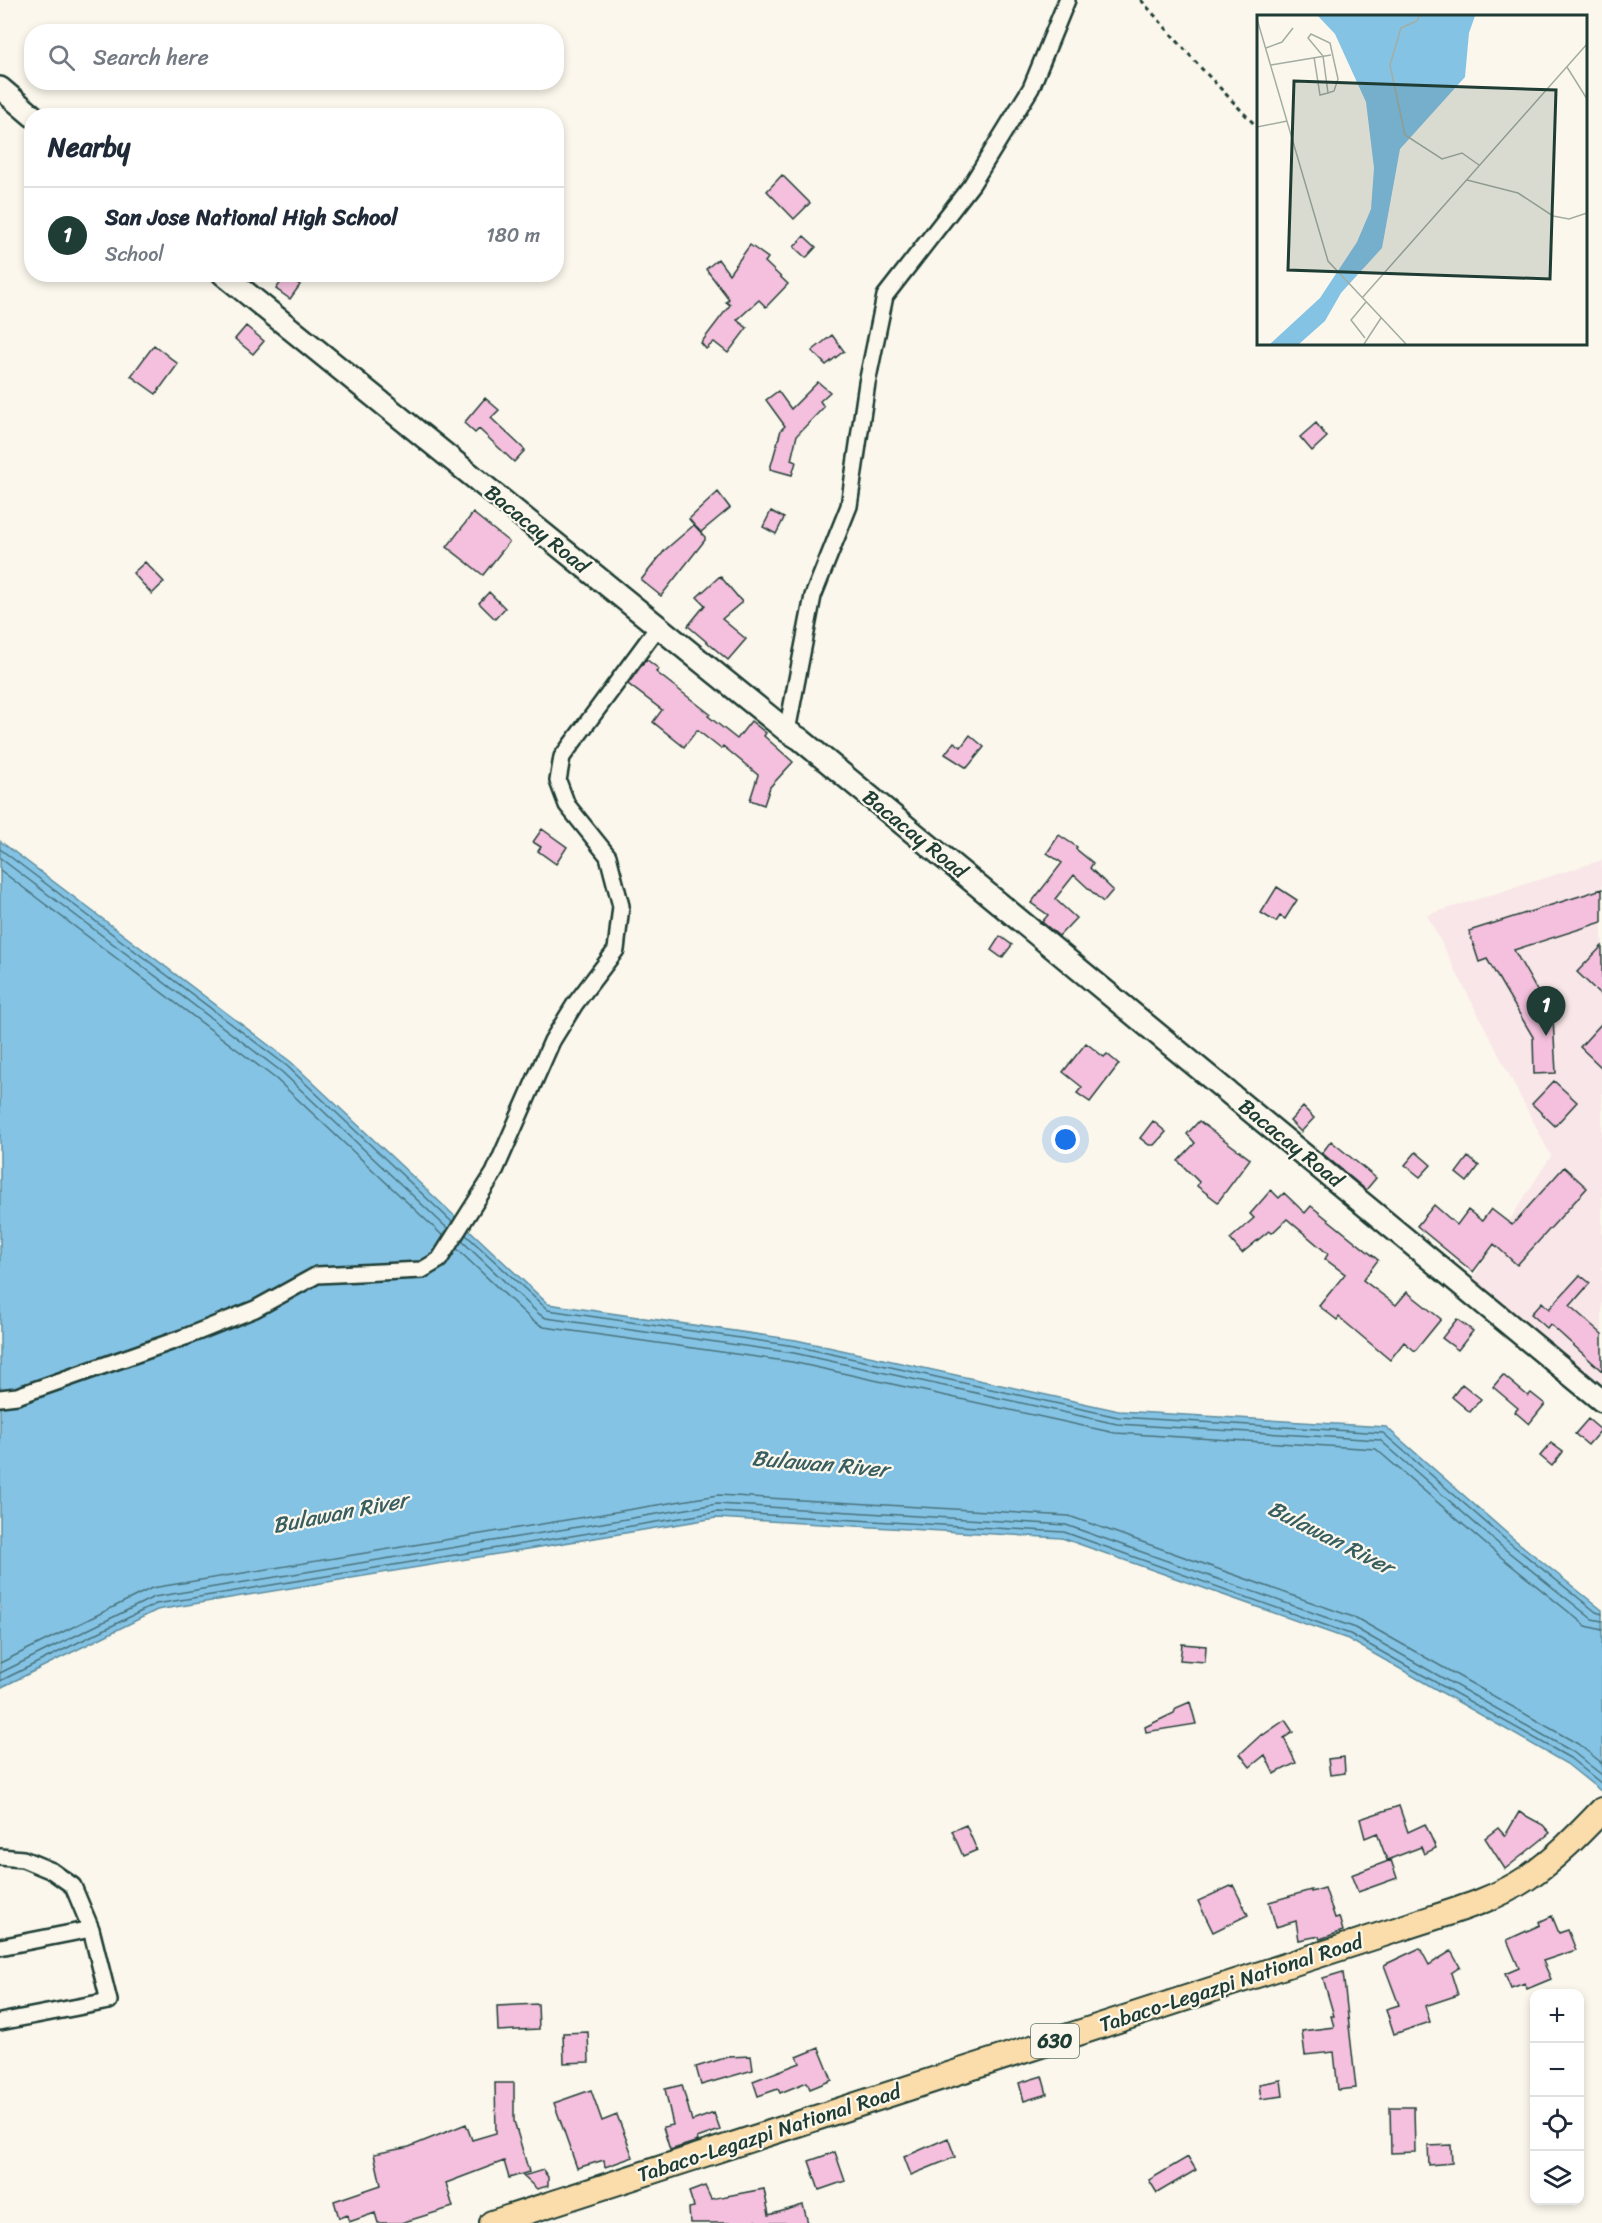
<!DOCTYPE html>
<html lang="en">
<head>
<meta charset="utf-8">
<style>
  body { margin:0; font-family:Sriracha,sans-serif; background:#f2f2f3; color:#1f2937 }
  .controls { position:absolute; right:18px; bottom:18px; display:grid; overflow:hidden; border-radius:12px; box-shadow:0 3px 9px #0003 }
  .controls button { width:54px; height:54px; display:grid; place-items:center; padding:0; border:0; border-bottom:2px solid #e0e1e3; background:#fff; color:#1f2937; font:30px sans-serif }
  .you { position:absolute; left:1066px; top:1140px; width:21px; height:21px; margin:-15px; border:4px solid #fff; border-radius:50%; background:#1a73e8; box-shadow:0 0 0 9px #1a73e833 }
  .badge { display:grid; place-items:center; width:39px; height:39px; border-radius:50%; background:#1f3d34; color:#fff; font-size:20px; font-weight:700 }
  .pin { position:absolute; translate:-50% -50px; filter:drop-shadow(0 2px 3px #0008) }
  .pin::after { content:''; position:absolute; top:32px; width:21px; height:18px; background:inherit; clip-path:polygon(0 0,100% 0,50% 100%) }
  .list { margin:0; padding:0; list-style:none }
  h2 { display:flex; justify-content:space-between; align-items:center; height:78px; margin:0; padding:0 24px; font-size:26px }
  h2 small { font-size:20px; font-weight:400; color:#747a83 }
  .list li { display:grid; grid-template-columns:39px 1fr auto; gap:18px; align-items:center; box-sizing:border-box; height:96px; padding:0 24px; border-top:2px solid #e0e1e3 }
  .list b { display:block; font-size:22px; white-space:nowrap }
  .list p { margin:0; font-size:20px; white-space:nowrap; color:#747a83 }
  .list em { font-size:20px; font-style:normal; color:#747a83 }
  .icon { flex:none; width:33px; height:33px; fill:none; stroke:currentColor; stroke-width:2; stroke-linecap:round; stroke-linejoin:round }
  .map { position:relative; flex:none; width:1602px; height:2223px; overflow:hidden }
  .search { position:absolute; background:#fff; box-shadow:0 3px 9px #0003; left:24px; top:24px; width:540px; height:66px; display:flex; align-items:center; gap:15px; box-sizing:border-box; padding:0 21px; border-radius:24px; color:#747a83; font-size:22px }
  .panel { position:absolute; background:#fff; box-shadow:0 3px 9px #0003; left:24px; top:108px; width:540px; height:174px; border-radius:24px }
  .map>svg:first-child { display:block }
</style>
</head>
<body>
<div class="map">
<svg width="1602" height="2223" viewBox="0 0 1602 2223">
  <rect width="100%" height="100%" fill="#fbf7ec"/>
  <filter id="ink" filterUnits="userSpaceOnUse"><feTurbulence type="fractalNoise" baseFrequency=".0167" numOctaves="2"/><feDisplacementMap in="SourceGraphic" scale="12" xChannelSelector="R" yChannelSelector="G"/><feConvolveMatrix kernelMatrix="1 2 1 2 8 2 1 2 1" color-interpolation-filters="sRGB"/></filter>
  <g filter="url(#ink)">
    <path fill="#f9e6e8" d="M1602,860V1394L1470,1282L1551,1156L1427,915Z"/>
    <path fill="#85c3e5" stroke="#5c8d9e" stroke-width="1.5" d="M0,841L291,1062L548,1304L796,1340L1119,1411L1386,1427L1510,1536L1602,1610V1792L1567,1764L1348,1639L1062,1538L716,1518L157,1610L0,1688Z"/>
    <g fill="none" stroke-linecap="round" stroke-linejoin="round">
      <path stroke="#48737b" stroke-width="1.5" d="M0,849L287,1066L452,1222
        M0,858L282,1072L448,1229
        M0,870L276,1079L443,1236
        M466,1235L548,1310L795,1346L1118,1417L1383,1433L1506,1540L1596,1612L1602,1614
        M462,1241L539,1314L546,1318L794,1353L1117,1424L1380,1440L1501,1546L1592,1619L1602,1621
        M457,1249L533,1321L544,1327L792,1362L1115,1433L1376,1449L1496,1553L1586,1626L1602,1630
        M0,1663L152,1588L718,1495L1069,1516L1356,1618L1578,1744L1602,1763
        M0,1673L154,1597L717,1504L1066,1525L1353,1627L1573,1752L1602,1775
        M0,1681L156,1604L717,1512L1064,1532L1350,1634L1570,1758L1602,1784"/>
    </g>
    <path fill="#f4c0dd" stroke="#1f3d34" stroke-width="1.5" d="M782,175L810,203L794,219L767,191Z
      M804,236L816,247L806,258L794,247Z
      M750,245L768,258L765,262L788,284L766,307L759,300L737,320L747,328L728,353L714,342L706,349L701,343L730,305L726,302L729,299L706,269L718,259L729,274Z
      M286,275L300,285L290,299L276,289Z
      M246,326L264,341L253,354L235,339Z
      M832,335L844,351L826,365L812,351Z
      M154,345L178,364L156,394L131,376Z
      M818,382L830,392L820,401L824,407L797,435L791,460L796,462L792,475L770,469L781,430L785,426L766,400L778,391L791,409Z
      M485,398L499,410L491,418L525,450L514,462L479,429L475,433L464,423Z
      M1316,423L1327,437L1312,451L1300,437Z
      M718,492L730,508L701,532L694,525L705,537V540L661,596L641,580L665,550L694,525L689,519Z
      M771,511L784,518L776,534L763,527Z
      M473,513L509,542L483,575L447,547Z
      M145,562L164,582L152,594L133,573Z
      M720,576L742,602L722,619L746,639L728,660L688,626L705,605L697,597Z
      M489,592L505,608L495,619L479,603Z
      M646,659L659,669L656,672L710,714L708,716L737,739L751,721L766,733L764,736L793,762L770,787L764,805L750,800L758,775L723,746L721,749L697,730L684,747L653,722L662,710L628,684Z
      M970,735L984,747L967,768L945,754L954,742L961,747Z
      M542,829L567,847L556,864L538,851L541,847L533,842Z
      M1059,835L1077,847L1076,849L1093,863L1090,868L1113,890L1103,902L1074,875L1055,899L1076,918L1059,936L1042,922L1048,915L1031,903L1062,863L1047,853Z
      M1277,887L1297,900L1285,919L1280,916L1276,922L1261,913Z
      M1602,889V922L1514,950L1553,1019L1556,1073L1534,1074L1533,1037L1487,959L1479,962L1469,931Z
      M1000,936L1012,945L1002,958L991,950Z
      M1602,946V996L1577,972Z
      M1602,1023V1068L1580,1047Z
      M1086,1043L1104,1057L1107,1054L1119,1064L1090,1102L1077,1093L1082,1087L1063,1072Z
      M1554,1081L1577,1102L1555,1126L1532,1104Z
      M1303,1107L1314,1118L1301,1132L1290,1121Z
      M1153,1121L1166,1132L1154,1145H1149L1140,1138Z
      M1199,1121L1250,1159L1218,1202L1197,1186L1199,1182L1178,1161L1195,1143L1187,1134Z
      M1331,1141L1376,1178L1366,1190L1322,1153Z
      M1416,1152L1431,1165L1420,1177L1405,1165Z
      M1468,1157L1479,1166L1467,1182L1456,1173Z
      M1564,1167L1587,1188L1517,1265L1494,1244L1473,1272L1417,1226L1434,1205L1457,1225L1468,1210L1482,1221L1491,1209L1512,1225Z
      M1271,1190L1279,1198L1284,1193L1305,1213L1311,1206L1378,1260L1363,1280L1396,1305L1407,1292L1441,1319L1415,1351L1404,1342L1390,1360L1339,1317L1337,1320L1319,1306L1345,1274L1325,1259L1328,1254L1287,1219L1272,1233L1269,1231L1242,1253L1230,1239L1254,1218L1250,1214Z
      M1580,1275L1590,1283L1570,1306L1602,1334V1371L1550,1324L1547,1328L1531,1314L1542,1302L1549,1309Z
      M1457,1319L1473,1331L1458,1350L1442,1338Z
      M1503,1375L1528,1396L1531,1393L1545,1404L1529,1424L1515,1412L1518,1408L1493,1387Z
      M1462,1384L1481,1399L1470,1412L1452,1397Z
      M1588,1419L1601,1430L1588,1445L1575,1434Z
      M1551,1443L1563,1452L1552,1466L1540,1456Z
      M1182,1644L1206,1646L1205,1662L1180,1660Z
      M1190,1702L1196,1724L1146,1732L1145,1727L1174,1713L1176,1708Z
      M1285,1720L1293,1732L1284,1738L1296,1763L1274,1774L1265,1755L1250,1767L1240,1754L1262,1734L1263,1735Z
      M1344,1757L1345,1773L1330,1775L1328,1759Z
      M1399,1806L1408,1832L1425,1824L1436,1848L1424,1854L1421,1847L1387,1860L1377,1833L1365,1838L1360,1819Z
      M1519,1812L1543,1825L1550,1833L1505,1869L1485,1838L1498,1828L1505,1836Z
      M966,1825L977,1850L963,1856L952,1831Z
      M1391,1860L1397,1878L1358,1892L1351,1875Z
      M1233,1885L1248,1915L1213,1932L1198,1901Z
      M1325,1888L1335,1918L1339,1917L1343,1931L1320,1939L1319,1936L1299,1940L1296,1921L1276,1927L1269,1902L1311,1890V1892Z
      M1552,1916L1559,1933L1568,1930L1576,1950L1543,1961L1551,1979L1527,1989L1525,1983L1511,1988L1505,1974L1519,1968L1507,1940L1540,1925L1539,1922Z
      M1420,1948L1429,1965L1451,1951L1460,1967L1451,1973L1458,1995L1425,2006L1430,2022L1394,2034L1386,2009L1399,2005L1384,1965Z
      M1343,1972L1356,2088L1338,2090L1334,2052L1305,2055L1302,2031L1334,2027L1331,2016H1334L1323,1978Z
      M538,2004L539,2029L498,2031L497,2006Z
      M588,2032L589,2062L564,2063L563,2033Z
      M819,2048L832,2080L810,2089L807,2082L780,2093L778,2089L758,2096L753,2081L800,2063L797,2057Z
      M751,2056L753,2070L701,2085L696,2067L728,2057Z
      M1042,2076L1047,2094L1024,2101L1019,2083Z
      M1281,2080L1283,2096L1261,2099L1259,2084Z
      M495,2083H514V2121L529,2172L509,2178L504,2161L446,2183L453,2207L401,2223H378L375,2213L349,2222L347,2215L339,2218L334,2201L381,2185L374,2154L409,2147L466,2124L472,2140L496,2133Z
      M682,2085L692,2121L714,2113L720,2130L697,2138L698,2141L670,2150L663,2127L673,2125L665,2089Z
      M591,2090L602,2121L617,2115L633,2157L605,2167L604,2160L577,2168L554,2103Z
      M1390,2107H1414L1415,2152L1391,2153Z
      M948,2138L955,2157L911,2175L904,2157Z
      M1451,2145L1452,2163L1429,2165L1428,2146Z
      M835,2152L845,2181L819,2190L809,2161Z
      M1188,2157L1196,2170L1157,2193L1149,2180Z
      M543,2170L548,2177V2186L537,2189L523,2176Z
      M705,2186L711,2199L764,2189L769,2215L803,2205L808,2223H757V2221L744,2223H690L689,2208L694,2207L689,2192Z"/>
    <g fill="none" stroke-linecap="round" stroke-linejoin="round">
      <defs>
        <path id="minor" d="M787,731L813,596L849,506L867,383L885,296L972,184L1031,88L1067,0
          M0,1398L17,1396L185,1337L255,1309L317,1275L422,1270L439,1260L494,1173L552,1041L575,1004L616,950L621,906L608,856L567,805L558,781L562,757L658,627
          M0,1857L23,1859L52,1871L73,1886L91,1929L109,2001L0,2022
          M0,1947L91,1929"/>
        <path id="secondary" d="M0,88L33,116
          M223,274L787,731L800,739L1602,1401"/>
        <path id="primary" d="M492,2223L1399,1929C1442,1914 1490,1903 1527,1878C1555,1859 1579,1834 1602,1810"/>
      </defs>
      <use href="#minor" stroke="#1f3d34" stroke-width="20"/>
      <use href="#secondary" stroke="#1f3d34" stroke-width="26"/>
      <use href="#primary" stroke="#1f3d34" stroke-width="28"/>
      <path stroke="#1f3d34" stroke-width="3" stroke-dasharray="4.5 4.5" stroke-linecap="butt" d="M1141,0L1202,69L1258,128"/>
      <use href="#minor" stroke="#fbf7ec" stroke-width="15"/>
      <use href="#secondary" stroke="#fbf7ec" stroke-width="21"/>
      <use href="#primary" stroke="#fbddab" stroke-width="24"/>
    </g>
  </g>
  <g text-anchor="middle" stroke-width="4.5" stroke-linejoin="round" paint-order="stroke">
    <rect fill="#fbf7ec" stroke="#61756b" stroke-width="1.5" x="1031" y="2024" width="48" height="34" rx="4.5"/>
    <g font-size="20" font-weight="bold" fill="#1f3d34">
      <text x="1055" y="2048">630</text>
    </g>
    <g font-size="21" fill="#1f3d34" stroke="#fbf7ec">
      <text transform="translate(537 529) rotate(39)" y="7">Bacacay Road</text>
      <text transform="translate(915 834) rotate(39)" y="7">Bacacay Road</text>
      <text transform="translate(1291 1143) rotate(39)" y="7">Bacacay Road</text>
      <text transform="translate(1231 1983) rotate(-18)" y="7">Tabaco-Legazpi National Road</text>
      <text transform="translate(769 2133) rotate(-18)" y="7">Tabaco-Legazpi National Road</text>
    </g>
    <g font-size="22" font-style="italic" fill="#385e60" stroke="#fbf7ec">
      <text transform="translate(820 1463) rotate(5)" y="8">Bulawan River</text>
      <text transform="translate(340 1512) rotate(-11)" y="8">Bulawan River</text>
      <text transform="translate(1331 1537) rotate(27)" y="8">Bulawan River</text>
    </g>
  </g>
  <g transform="translate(1257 15)">
    <rect width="330" height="330" fill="#fbf7ec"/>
    <path d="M61,1H218L212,18L208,62L143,134L125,233L84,278L68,306L42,329H13L63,283L100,227L114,194L117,153L109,87L78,19Z" fill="#85c3e5"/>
    <path fill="none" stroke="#a3ada2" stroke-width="1.5" d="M162,1L160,6L144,13L133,50L148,120L185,144L205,138L222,150M0,4L71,246L149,329M9,33L25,27L36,13M57,42L63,80L71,78L77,76L81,64L73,28L54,19L51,23L66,41L71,78M14,50L74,40M310,52L330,84M0,112L30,106M210,165L261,178L296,201L312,204L330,198M105,283L330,29M108,323L94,305L109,287M107,329L124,303"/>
    <path fill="#1f3d34" fill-opacity="0.15" stroke="#1f3d34" stroke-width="3" d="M37,66L299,75L293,264L31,255Z"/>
    <rect width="330" height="330" fill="none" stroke="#1f3d34" stroke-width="3"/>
  </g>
</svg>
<div class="controls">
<button>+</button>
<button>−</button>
<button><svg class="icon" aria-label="locate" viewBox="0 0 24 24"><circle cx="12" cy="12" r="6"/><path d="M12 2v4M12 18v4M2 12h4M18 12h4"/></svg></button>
<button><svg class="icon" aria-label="layers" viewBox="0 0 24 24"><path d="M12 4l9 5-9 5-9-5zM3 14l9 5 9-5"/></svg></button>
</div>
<div class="you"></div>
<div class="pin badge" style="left:1546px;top:1036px">1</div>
<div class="search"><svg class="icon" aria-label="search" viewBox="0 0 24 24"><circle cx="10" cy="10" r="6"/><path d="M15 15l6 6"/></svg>Search here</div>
<section class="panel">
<h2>Nearby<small></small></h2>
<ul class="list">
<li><span class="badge">1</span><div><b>San Jose National High School</b><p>School</p></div><em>180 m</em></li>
</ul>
</section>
</div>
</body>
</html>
